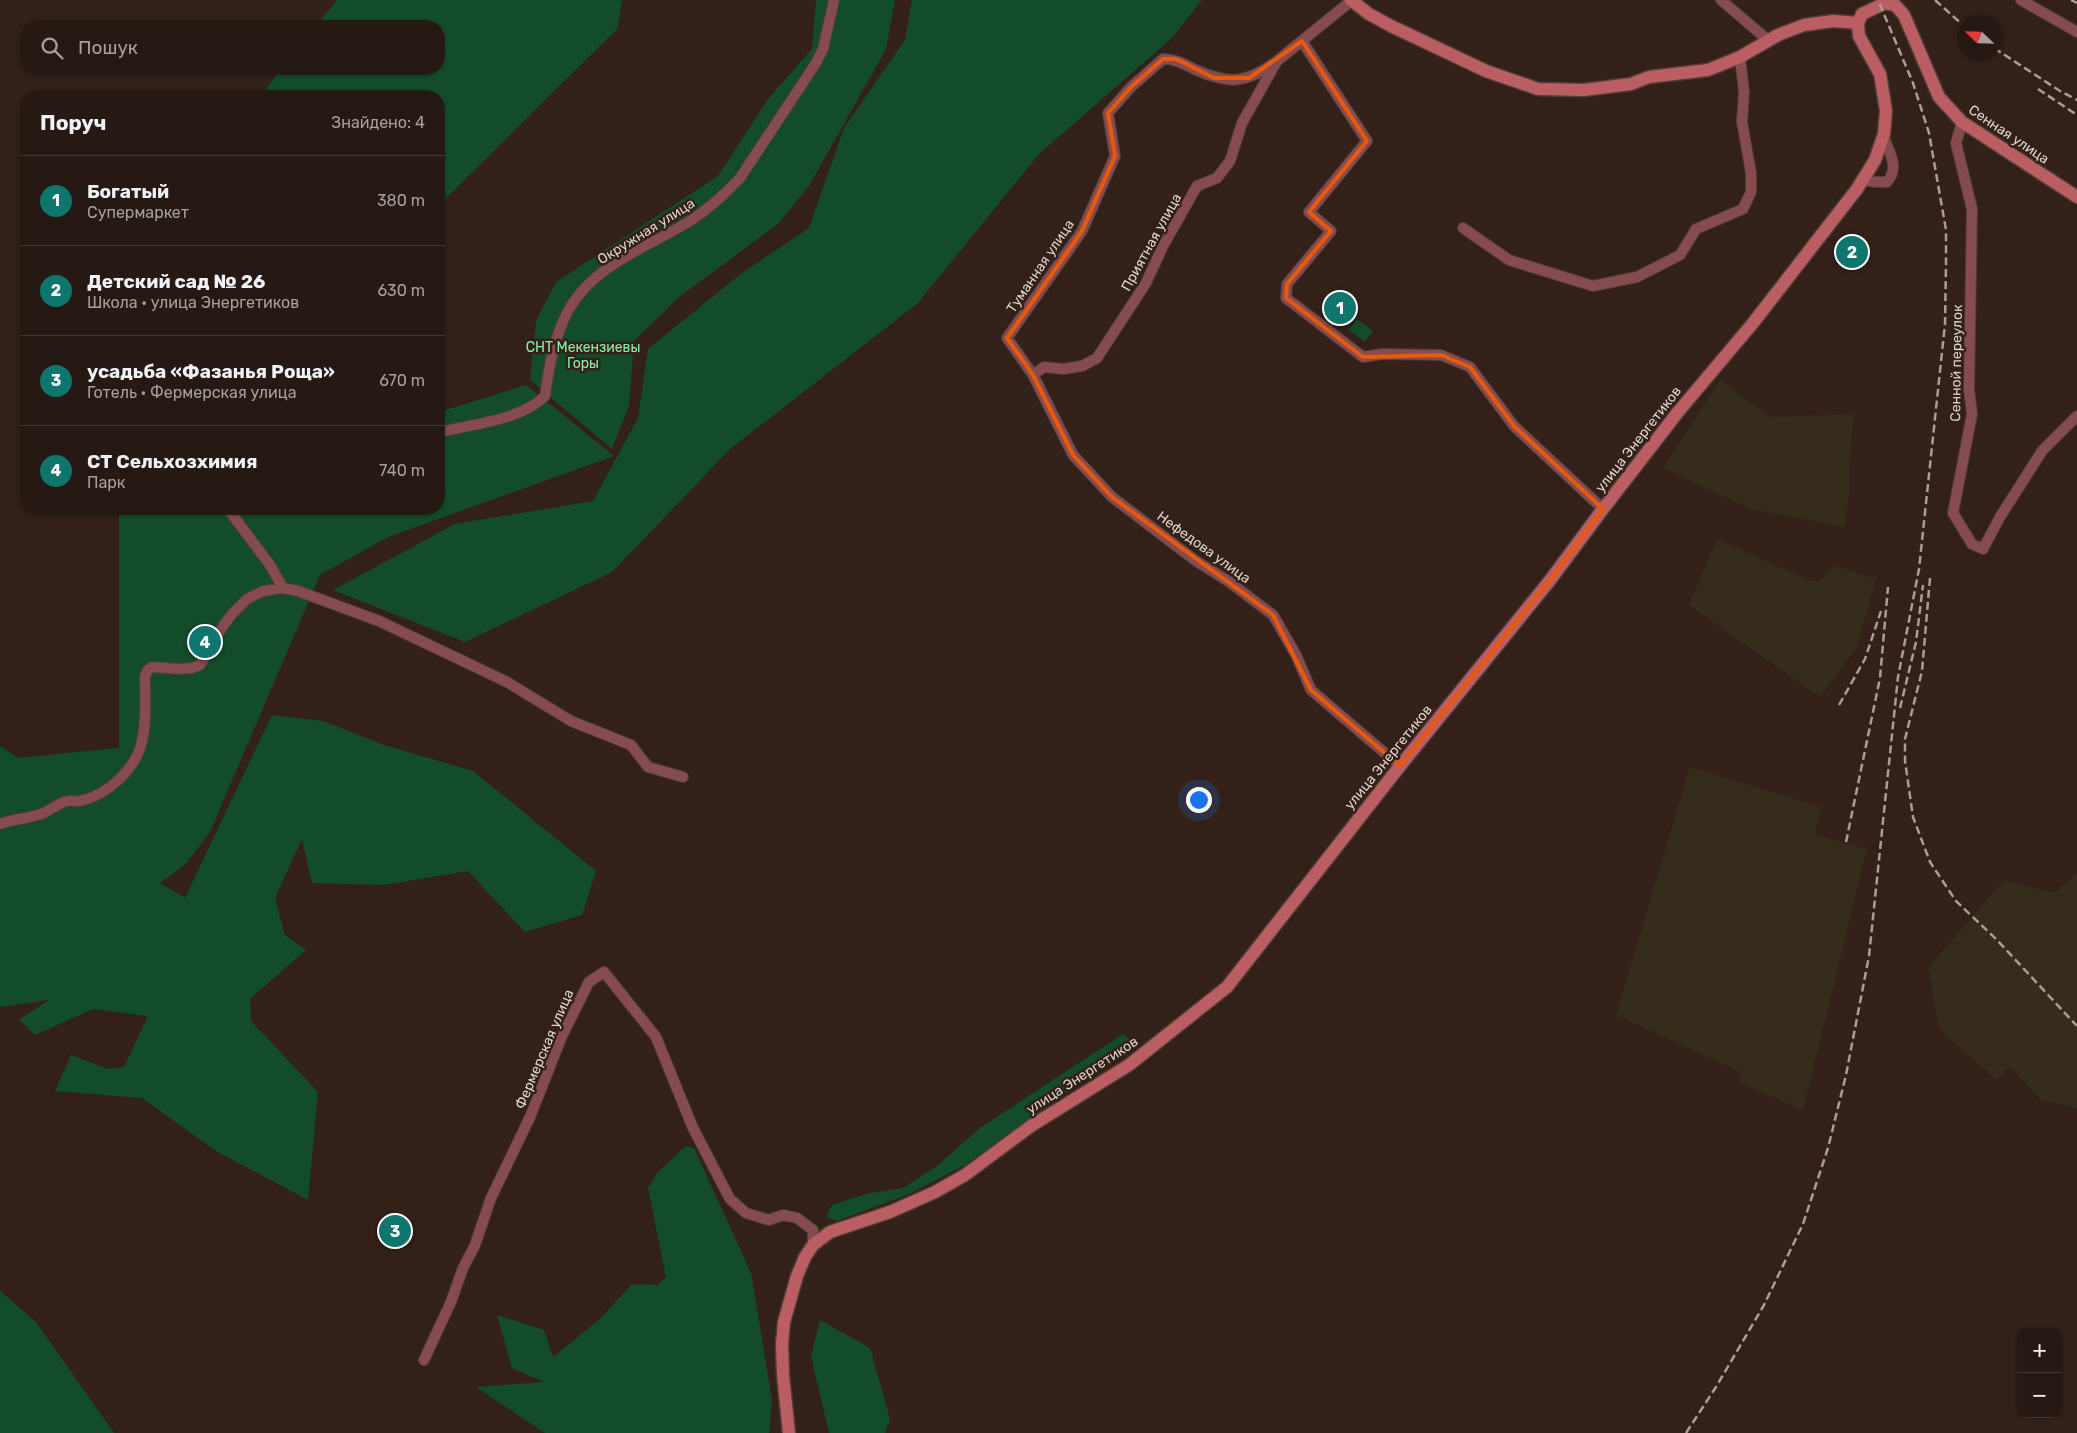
<!DOCTYPE html>
<html lang="uk">
<head>
<meta charset="utf-8">
<style>
  body { margin:0; font-family:Rubik,sans-serif; background:#322621; color:#f1f3f6 }
  .controls { position:absolute; right:15px; bottom:15px; display:grid; overflow:hidden; border-radius:10px; box-shadow:0 1px 4px #0004 }
  .controls button { width:45px; height:45px; display:grid; place-items:center; padding:0; border:0; border-bottom:1px solid #423833; background:#261913; color:#f1f3f6; font:25px sans-serif }
  .compass { position:absolute; left:1957px; top:15px; width:45px; height:45px; border-radius:50%; background:#261913; box-shadow:0 1px 4px #0004; rotate:293deg }
  .you { position:absolute; left:1198px; top:799px; width:18px; height:18px; margin:-12px; border:4px solid #fff; border-radius:50%; background:#1a73e8; box-shadow:0 0 0 8px #1a73e833 }
  .badge { display:grid; place-items:center; width:32px; height:32px; border-radius:50%; background:#0f766e; color:#fff; font-size:16px; font-weight:700 }
  .pin { position:absolute; translate:-50% -50%; border:2px solid #fff; box-shadow:0 1px 5px #0006 }
  .list { margin:0; padding:0; list-style:none }
  h2 { display:flex; justify-content:space-between; align-items:center; height:65px; margin:0; padding:0 20px; font-size:21px }
  h2 small { font-size:16px; font-weight:400; color:#a4a0a0 }
  .list li { display:grid; grid-template-columns:32px 1fr auto; gap:15px; align-items:center; box-sizing:border-box; height:90px; padding:0 20px; border-top:1px solid #423833 }
  .list b { display:block; font-size:19px; white-space:nowrap }
  .list p { margin:0; font-size:16px; white-space:nowrap; color:#a4a0a0 }
  .list em { font-size:16px; font-style:normal; color:#a4a0a0 }
  .icon { flex:none; width:28px; height:28px; fill:none; stroke:currentColor; stroke-width:2; stroke-linecap:round; stroke-linejoin:round }
  .map { position:relative; flex:none; width:2077px; height:1433px; overflow:hidden }
  .search { position:absolute; background:#261913; box-shadow:0 1px 4px #0004; left:20px; top:20px; width:425px; height:55px; display:flex; align-items:center; gap:12px; box-sizing:border-box; padding:0 18px; border-radius:20px; color:#a4a0a0; font-size:19px }
  .panel { position:absolute; background:#261913; box-shadow:0 1px 4px #0004; left:20px; top:90px; width:425px; height:425px; border-radius:20px }
  .map>svg:first-child { display:block }
</style>
</head>
<body>
<div class="map">
<svg width="2077" height="1433" viewBox="0 0 2077 1433">
  <rect width="100%" height="100%" fill="#332119"/>
  <path fill="#352c1c" d="M1720,380L1769,417L1854,414L1849,463V495L1845,527L1751,509L1663,468Z
    M1717,539L1811,581H1819L1836,566L1876,579L1857,647L1820,697L1689,605Z
    M1690,767L1821,807L1815,835L1867,849L1803,1110L1738,1082L1741,1072L1616,1015Z
    M2077,873V1108L2041,1100L2010,1066L1997,1080L1939,1029L1928,968L2004,880L2054,893Z"/>
  <path fill="#134c2b" d="M337,0H622L618,28L439,205V96H260L282,69H439V26H316Z
    M816,0H895L886,49L809,186L778,224L679,297L634,341L629,406L612,449L530,380L536,321L556,282L718,176L768,99L812,49Z
    M912,0H1202L1172,38L1039,154L918,303L730,449L612,572L465,642L333,590L455,524L593,501L638,418L648,349L742,273L809,228L844,128L905,40Z
    M1357,319L1373,331L1365,342L1349,330Z
    M526,385L614,456L388,537L320,575L210,832L185,865L160,883L185,898L272,715L323,721L384,745L473,771L596,871L582,915L525,932L468,871L384,885L312,883L302,839L275,898L285,935L306,950L250,999L251,1021L318,1092L308,1200L216,1151L142,1098L55,1091L71,1055L108,1069L124,1067L148,1016L93,1009L35,1035L19,1020L49,1000L0,1007V746L18,758L119,748V509H439V412Z
    M1123,1034L1135,1044L965,1165L909,1194L837,1221L826,1217L832,1205L866,1194L903,1188L937,1166L980,1128Z
    M686,1146L694,1148L751,1273L772,1400L769,1433H545L476,1387L544,1382L512,1368L497,1315L544,1330L553,1357L600,1319L632,1284L658,1285L666,1277L648,1188L657,1173Z
    M0,1291L36,1322L114,1433H0Z
    M820,1320L870,1348L890,1419L885,1433H829L811,1356Z"/>
  <g fill="none" stroke-linecap="round" stroke-linejoin="round">
    <defs>
      <path id="street" d="M1721,0L1769,41
        M2021,0L2077,32
        M1302,41L1367,141L1309,212L1331,231L1287,284L1286,298L1363,357L1382,354L1441,355L1470,367L1514,426L1603,509
        M1277,61C1247,83 1230,85 1196,70C1184,64 1176,59 1163,59L1131,87L1108,113L1115,156L1082,231L1007,338L1033,375L1073,455L1112,497L1196,561L1228,581L1273,615L1296,655L1311,690L1400,766
        M1962,122L1956,143L1972,209L1969,389L1972,414L1953,513L1972,544L1983,549L2000,517L2042,451L2077,416
        M1863,180L1876,182H1887C1900,168 1889,151 1883,136
        M1463,228L1509,260L1593,286L1637,277L1680,255L1696,229L1743,209L1751,192V173L1742,122L1744,92L1740,57
        M1033,375L1044,367L1063,369L1082,366L1097,358L1146,283L1163,246L1197,186L1217,178L1230,161L1242,123L1277,61L1351,1
        M439,432C471,425 521,420 545,396C549,366 554,338 568,311C593,265 648,247 690,221C709,209 725,194 740,178L816,63L823,49L834,0
        M228,509L270,565L283,588
        M0,824C14,819 30,818 44,813C52,809 60,802 68,801C72,800 76,802 80,801C108,795 136,769 142,741C147,720 145,697 145,676L148,670L152,667L179,669L192,668L200,665L221,629L232,614L247,599L263,591L283,588L298,591L379,621L507,682L571,721L631,745L648,767L683,777
        M424,1360L451,1302L463,1268L475,1245L491,1198L530,1117L562,1036L589,982L604,972L656,1037L693,1128L730,1199L746,1213L769,1220L783,1215L797,1218L813,1230V1245"/>
      <path id="secondary" d="M1351,0L1369,14L1391,26L1486,71L1538,89L1584,90L1631,84L1649,77L1708,70L1740,57L1778,35L1804,25L1833,21L1858,23
        M789,1433L783,1375L782,1344L784,1322L797,1276L805,1257L813,1245L830,1232L890,1212L935,1192L965,1175L1031,1126L1129,1065L1227,987L1400,766L1551,579L1603,509L1678,412L1753,323L1857,189L1875,160L1884,134L1886,111L1880,74L1859,36L1858,23L1862,14L1885,3L1895,5L1904,15L1939,97L1962,122L2077,197"/>
    </defs>
    <use href="#street" stroke="#4f3d36" stroke-width="12"/>
    <use href="#secondary" stroke="#4f3d36" stroke-width="15"/>
    <use href="#street" stroke="#864b4e" stroke-width="10"/>
    <use href="#secondary" stroke="#bb5e63" stroke-width="12"/>
    <path stroke="#ab9d96" stroke-width="2.5" stroke-dasharray="8 4" stroke-linecap="butt" d="M1935,0L1964,26
      M2071,0L2077,3
      M1994,48L2060,91L2077,100
      M2038,89L2077,115
      M1930,578L1922,671L1905,739V761L1913,817L1930,862L1956,901L1997,940L2077,1026
      M1839,705L1865,659L1881,611
      M1900,708L1916,642L1923,585
      M1846,842L1880,678L1888,587
      M1686,1433L1716,1387L1764,1305L1803,1224L1828,1148L1846,1075L1869,956L1898,677L1919,569L1945,324L1946,263V230L1929,133L1913,83L1878,0"/>
  </g>
  <path fill="none" stroke="#e8590c" stroke-width="4" stroke-linejoin="round" d="M1302,41L1367,141L1309,212L1331,231L1287,284L1286,298L1363,357L1441,355L1470,367L1514,426L1603,509L1551,579L1400,766L1311,690L1273,615L1112,497L1073,455L1033,375L1007,338L1082,231L1115,156L1108,113L1131,87L1163,59H1176L1214,78H1249Z"/>
  <g text-anchor="middle" stroke-width="5" stroke-linejoin="round" paint-order="stroke">
    <g font-size="14" fill="#dfd3cd" stroke="#332119">
      <text transform="translate(2009 134) rotate(34)" y="5">Сенная улица</text>
      <text transform="translate(646 231) rotate(-32)" y="5">Окружная улица</text>
      <text transform="translate(1151 242) rotate(-61)" y="5">Приятная улица</text>
      <text transform="translate(1040 266) rotate(-56)" y="5">Туманная улица</text>
      <text transform="translate(1956 363) rotate(-89)" y="5">Сенной переулок</text>
      <text transform="translate(1638 439) rotate(-52)" y="5">улица Энергетиков</text>
      <text transform="translate(1204 547) rotate(36)" y="5">Нефедова улица</text>
      <text transform="translate(1388 757) rotate(-51)" y="5">улица Энергетиков</text>
      <text transform="translate(544 1049) rotate(-67)" y="5">Фермерская улица</text>
      <text transform="translate(1082 1075) rotate(-33)" y="5">улица Энергетиков</text>
    </g>
    <g font-size="14" fill="#81f2a8" stroke="#332119">
      <text x="583" y="352">СНТ Мекензиевы<tspan x="583" dy="16">Горы</tspan></text>
    </g>
  </g>
</svg>
<div class="controls">
<button>+</button>
<button>−</button>
</div>
<svg class="compass" viewBox="-18 -18 36 36"><path d="M0-13l5 13h-10z" fill="#e53935"/><path d="M0 13l5-13h-10z" fill="#a4a0a0"/></svg>
<div class="you"></div>
<div class="pin badge" style="left:1340px;top:308px">1</div>
<div class="pin badge" style="left:1852px;top:252px">2</div>
<div class="pin badge" style="left:395px;top:1231px">3</div>
<div class="pin badge" style="left:205px;top:642px">4</div>
<div class="search"><svg class="icon" aria-label="search" viewBox="0 0 24 24"><circle cx="10" cy="10" r="6"/><path d="M15 15l6 6"/></svg>Пошук</div>
<section class="panel">
<h2>Поруч<small>Знайдено: 4</small></h2>
<ul class="list">
<li><span class="badge">1</span><div><b>Богатый</b><p>Супермаркет</p></div><em>380 m</em></li>
<li><span class="badge">2</span><div><b>Детский сад № 26</b><p>Школа · улица Энергетиков</p></div><em>630 m</em></li>
<li><span class="badge">3</span><div><b>усадьба «Фазанья Роща»</b><p>Готель · Фермерская улица</p></div><em>670 m</em></li>
<li><span class="badge">4</span><div><b>СТ Сельхозхимия</b><p>Парк</p></div><em>740 m</em></li>
</ul>
</section>
</div>
</body>
</html>
